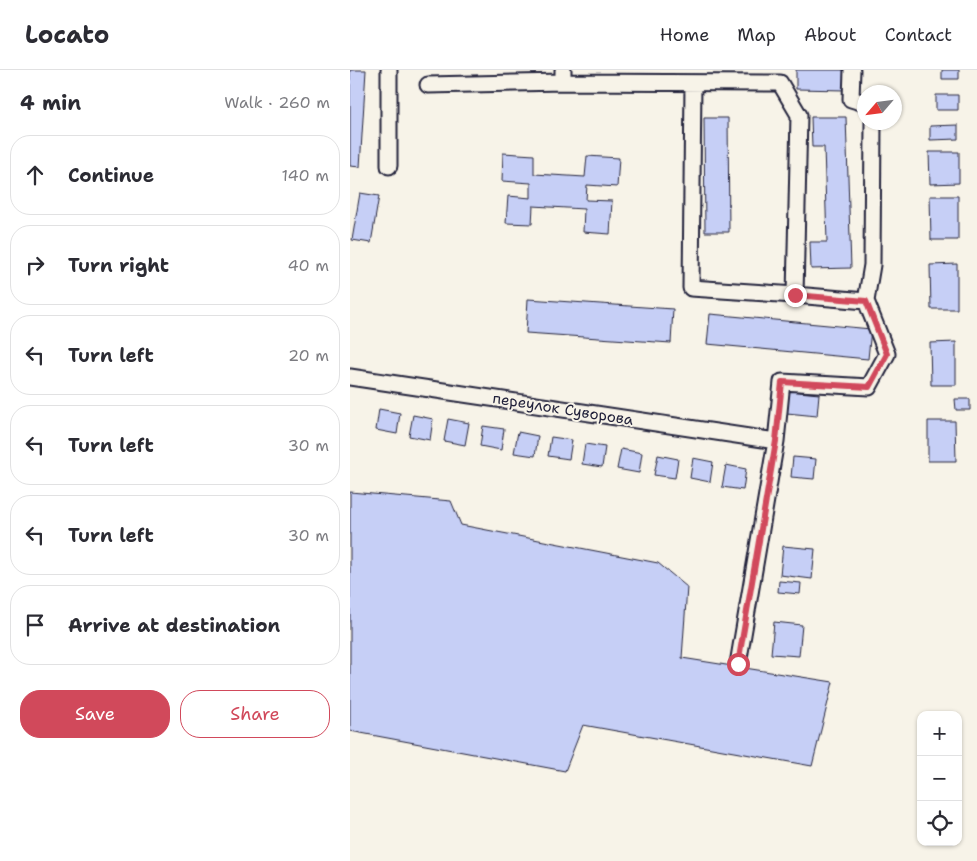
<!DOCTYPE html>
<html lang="en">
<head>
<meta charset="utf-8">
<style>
  body { margin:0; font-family:"Shantell Sans",sans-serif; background:#f7f7f7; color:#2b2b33 }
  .controls { position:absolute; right:15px; bottom:15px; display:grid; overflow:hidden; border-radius:10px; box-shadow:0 1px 4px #0004 }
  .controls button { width:45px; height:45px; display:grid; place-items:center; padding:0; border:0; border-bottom:1px solid #e1e1e2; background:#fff; color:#2b2b33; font:25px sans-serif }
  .compass { position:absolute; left:507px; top:15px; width:45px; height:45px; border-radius:50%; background:#fff; box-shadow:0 1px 4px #0004; rotate:242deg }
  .stop { position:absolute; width:15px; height:15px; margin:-11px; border:4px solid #d1495b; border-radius:50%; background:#fff }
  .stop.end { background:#d1495b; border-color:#fff; box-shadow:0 1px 5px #0008 }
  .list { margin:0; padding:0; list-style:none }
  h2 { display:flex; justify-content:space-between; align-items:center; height:65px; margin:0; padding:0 20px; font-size:21px }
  h2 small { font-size:16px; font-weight:400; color:#7c7c81 }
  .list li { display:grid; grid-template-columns:32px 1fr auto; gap:15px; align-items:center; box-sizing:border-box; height:80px; margin:0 10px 10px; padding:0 10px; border:1px solid #e1e1e2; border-radius:20px }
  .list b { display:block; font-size:19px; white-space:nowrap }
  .list em { font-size:16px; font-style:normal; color:#7c7c81 }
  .actions { display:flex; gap:10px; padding:15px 20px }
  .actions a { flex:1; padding:11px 0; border:1px solid #d1495b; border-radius:20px; text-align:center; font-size:18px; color:#d1495b }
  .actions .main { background:#d1495b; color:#fff }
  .icon { flex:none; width:28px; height:28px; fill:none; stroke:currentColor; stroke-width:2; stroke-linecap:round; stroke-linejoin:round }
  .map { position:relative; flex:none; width:627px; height:791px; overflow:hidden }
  header { display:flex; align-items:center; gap:30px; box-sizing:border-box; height:70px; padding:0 25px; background:#fff; border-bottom:1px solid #e1e1e2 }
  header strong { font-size:24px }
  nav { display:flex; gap:28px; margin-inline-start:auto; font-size:18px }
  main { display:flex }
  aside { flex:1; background:#fff }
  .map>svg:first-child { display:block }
</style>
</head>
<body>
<header>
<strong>Locato</strong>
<nav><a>Home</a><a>Map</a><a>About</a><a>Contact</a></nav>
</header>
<main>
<aside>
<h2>4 min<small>Walk · 260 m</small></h2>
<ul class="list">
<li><svg class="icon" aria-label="ahead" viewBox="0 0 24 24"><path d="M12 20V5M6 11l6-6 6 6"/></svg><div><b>Continue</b></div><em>140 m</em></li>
<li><svg class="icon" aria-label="right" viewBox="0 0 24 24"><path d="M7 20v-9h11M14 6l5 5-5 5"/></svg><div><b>Turn right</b></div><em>40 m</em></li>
<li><svg class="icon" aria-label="left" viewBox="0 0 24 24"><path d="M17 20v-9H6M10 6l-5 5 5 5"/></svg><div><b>Turn left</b></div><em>20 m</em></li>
<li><svg class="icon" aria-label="left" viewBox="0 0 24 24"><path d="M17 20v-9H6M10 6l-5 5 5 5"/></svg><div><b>Turn left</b></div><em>30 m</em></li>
<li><svg class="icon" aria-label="left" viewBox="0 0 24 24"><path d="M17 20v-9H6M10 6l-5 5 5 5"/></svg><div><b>Turn left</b></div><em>30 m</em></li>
<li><svg class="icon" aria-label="arrive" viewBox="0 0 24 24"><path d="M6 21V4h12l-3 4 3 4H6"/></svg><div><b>Arrive at destination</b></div></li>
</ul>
<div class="actions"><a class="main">Save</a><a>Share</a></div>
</aside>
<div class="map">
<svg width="627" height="791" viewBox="0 0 627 791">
  <rect width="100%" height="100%" fill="#f7f3e8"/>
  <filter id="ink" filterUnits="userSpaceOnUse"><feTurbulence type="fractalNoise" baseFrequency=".02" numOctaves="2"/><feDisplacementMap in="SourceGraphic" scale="10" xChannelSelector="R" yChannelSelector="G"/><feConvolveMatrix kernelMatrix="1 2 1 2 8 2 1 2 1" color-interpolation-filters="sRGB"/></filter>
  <g filter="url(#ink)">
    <path fill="#c6cff6" stroke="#22223b" d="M0,0H16L10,97L0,96Z
      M446,0H496L495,20L446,19Z
      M592,0H609V9H592Z
      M586,25H608V40H586Z
      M461,47H496L501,198L461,199L460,172H477L474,77H462Z
      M354,48H378L379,162H355Z
      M608,55V69L580,70V56Z
      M579,82H609V113L580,114Z
      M153,83L184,85V104L235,107L237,86L269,88L267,117L237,115L236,130L262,131L260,164L233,162L234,139L183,136L182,154L156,153L158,126L181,128V113L152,111Z
      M10,123L29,126L21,173L2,170Z
      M580,126H608V170H581Z
      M607,194V239H581L580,195Z
      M178,229L323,239L321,273L176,263Z
      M360,244L521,259L518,289L357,274Z
      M606,272V315H581L580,273Z
      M439,321L469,324L467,346L437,343Z
      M605,329H620V340H606Z
      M29,339L50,343L47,364L26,360Z
      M63,345L83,349L80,370L59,366Z
      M98,349L119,353L115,375L94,371Z
      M578,351H605L606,391H578Z
      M133,356L154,359L151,380L130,376Z
      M168,362L188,366L185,386L164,383Z
      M201,367L222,370L219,389L198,386Z
      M235,374L255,377L252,397L232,394Z
      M271,379L292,383L289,403L267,399Z
      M308,385L328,389L325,408L304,405Z
      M443,387L466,389L464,409L441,407Z
      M343,388L363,392L360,412L340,408Z
      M376,395L396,399L393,420L372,417Z
      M0,422L101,431L111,455L308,493L337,517L332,588L483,612L462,696L233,655L215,701L0,661Z
      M433,476L465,479L462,509L430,505Z
      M429,511L451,513L450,524L428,522Z
      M424,552L452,555L449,586L421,584Z"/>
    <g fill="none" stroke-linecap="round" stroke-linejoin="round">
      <defs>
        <path id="minor" d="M39,0V96
          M213,0V12L430,13L449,45L445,225L341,218L343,13
          M502,0L501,29L514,33
          M78,15L213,12
          M445,225L516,231
          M0,307L426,371
          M388,594L426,371L432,312L519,317L537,284L516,231L522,195L523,52"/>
      </defs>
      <use href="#minor" stroke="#22223b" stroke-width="19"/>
      <use href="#minor" stroke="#f7f3e8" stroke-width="15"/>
    </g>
  </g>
  <g fill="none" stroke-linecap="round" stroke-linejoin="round" filter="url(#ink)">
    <path stroke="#d1495b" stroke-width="6" d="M388,594L426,371L432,312L519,317L537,284L516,231L445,225"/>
  </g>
  <g text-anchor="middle" stroke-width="4" stroke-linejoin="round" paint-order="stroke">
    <g font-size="15" fill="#22223b" stroke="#f7f3e8">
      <text transform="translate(213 339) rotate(9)" y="5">переулок Суворова</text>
    </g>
  </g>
</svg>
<div class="controls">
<button>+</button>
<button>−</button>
<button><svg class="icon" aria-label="locate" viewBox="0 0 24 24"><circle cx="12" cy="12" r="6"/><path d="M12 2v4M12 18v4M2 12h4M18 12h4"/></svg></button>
</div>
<svg class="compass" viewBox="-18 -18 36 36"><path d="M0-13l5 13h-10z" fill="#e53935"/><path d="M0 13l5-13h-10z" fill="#7c7c81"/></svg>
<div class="stop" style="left:388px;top:594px"></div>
<div class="stop end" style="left:445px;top:225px"></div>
</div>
</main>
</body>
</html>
